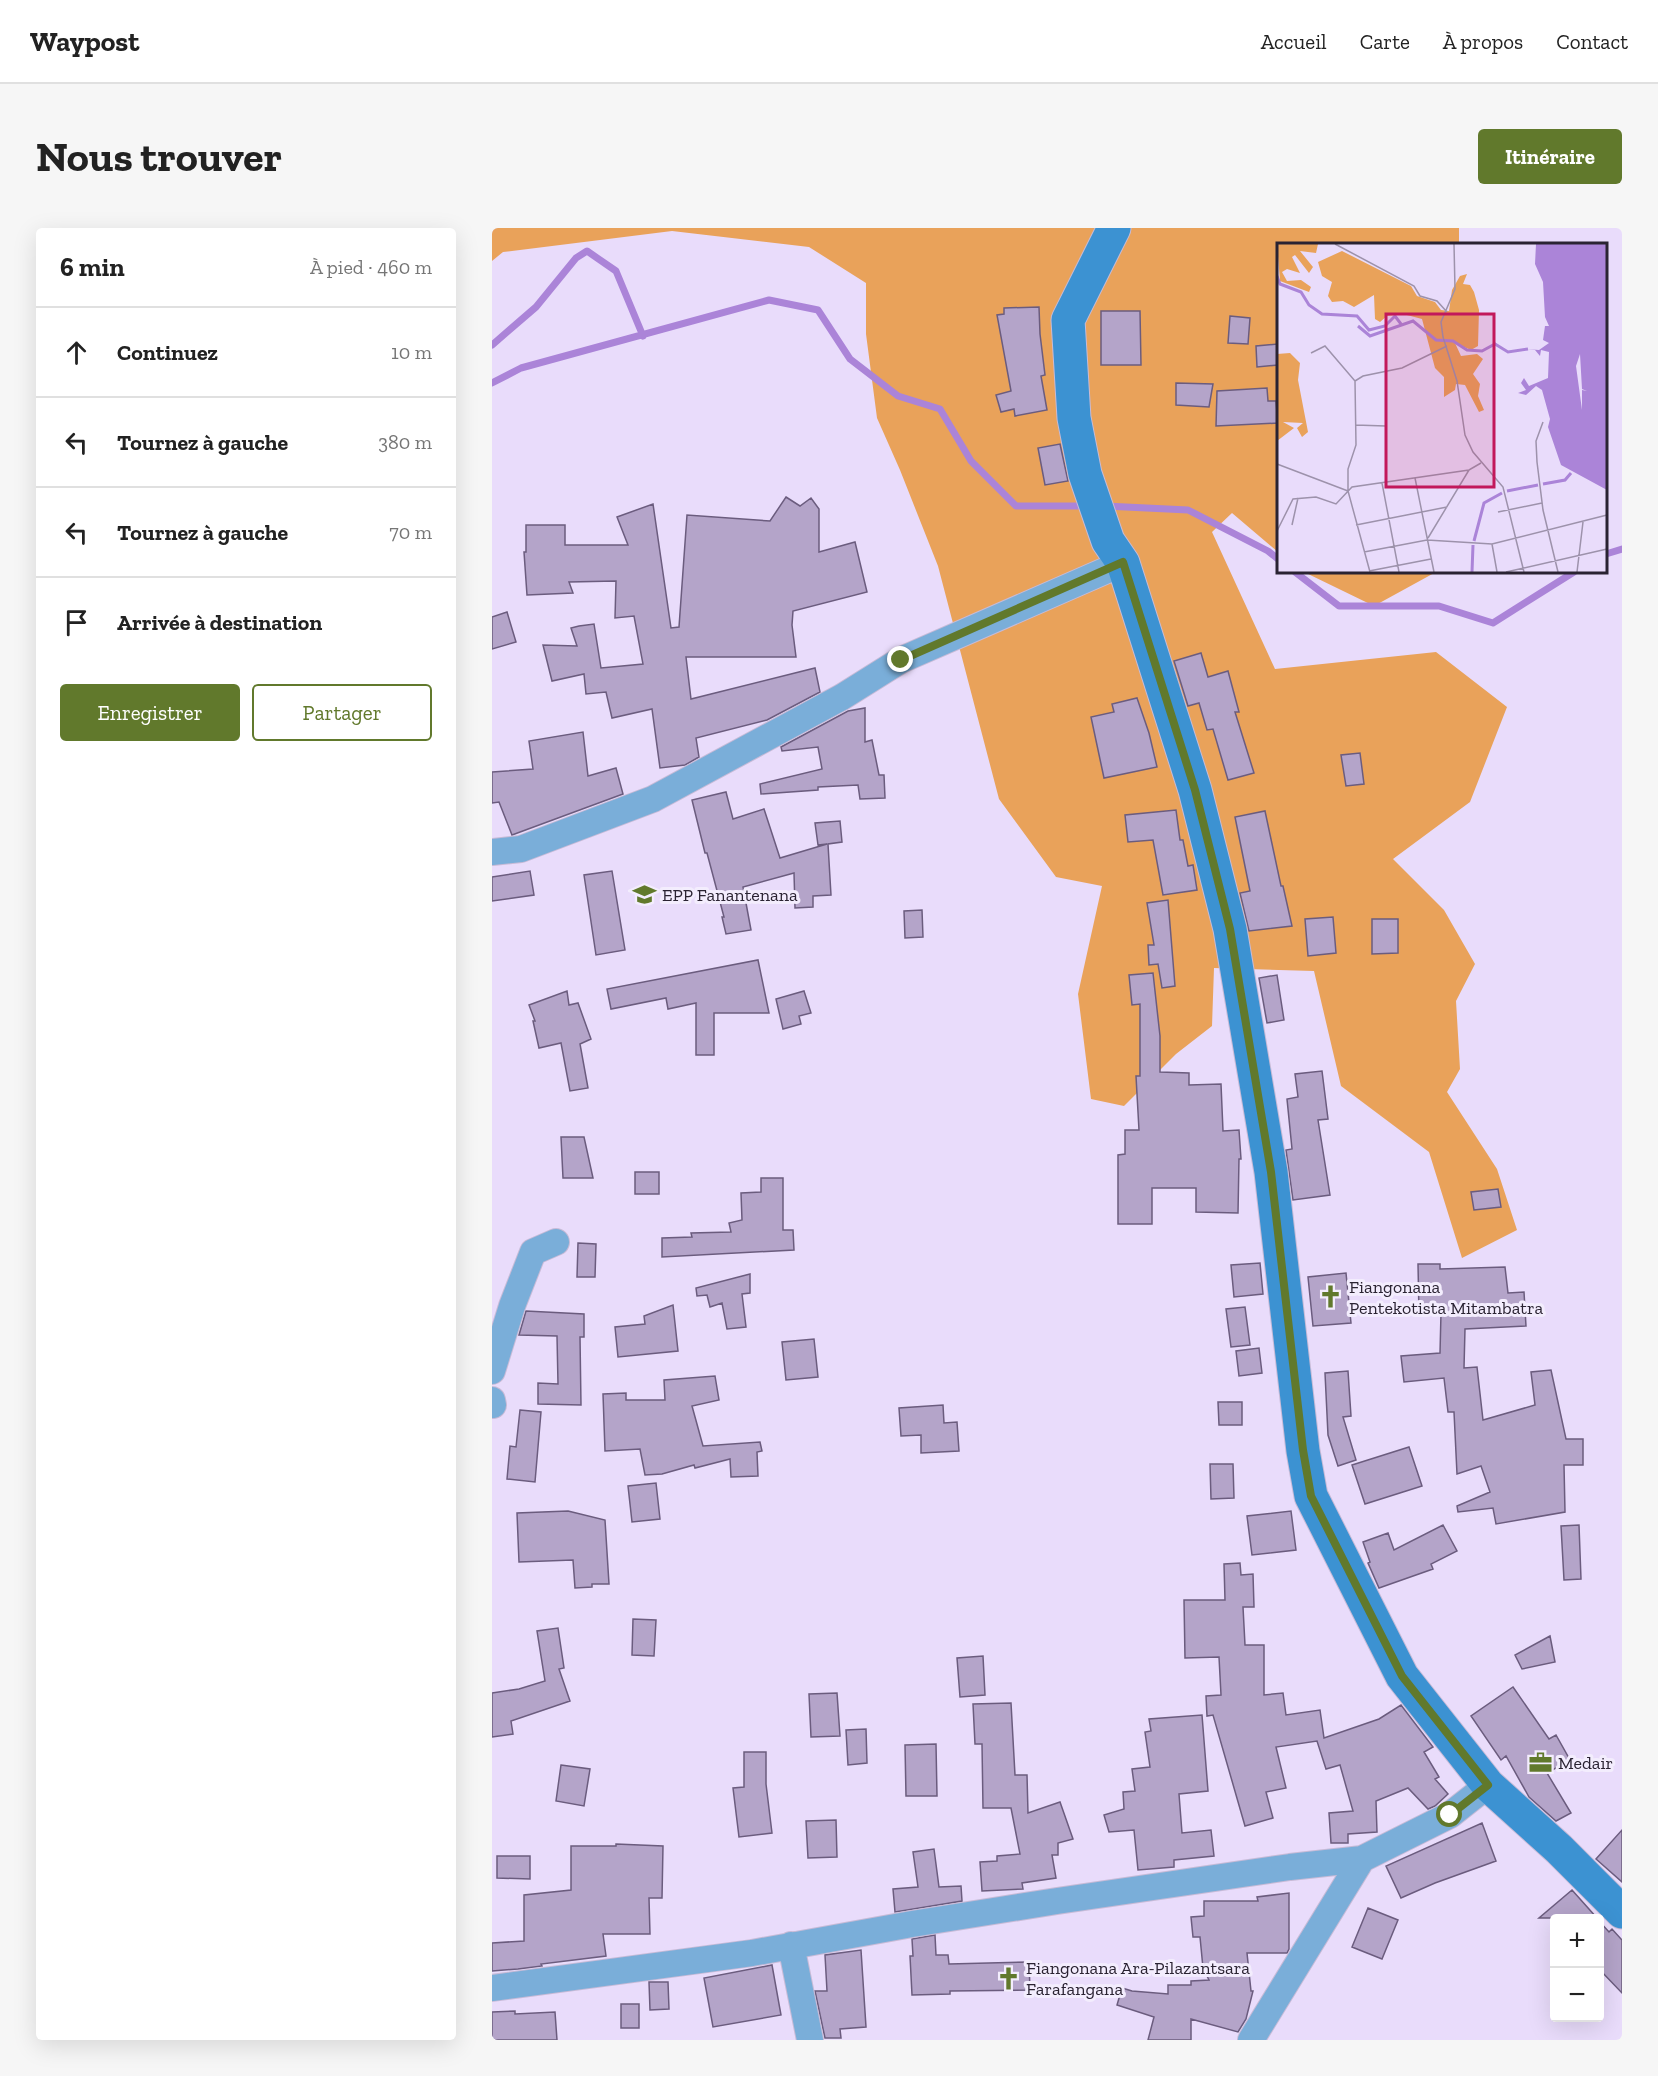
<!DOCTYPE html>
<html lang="fr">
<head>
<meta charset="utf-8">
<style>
  body { margin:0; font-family:"Zilla Slab",serif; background:#f6f6f6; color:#222 }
  .controls { position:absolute; right:18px; bottom:18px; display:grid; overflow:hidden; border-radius:6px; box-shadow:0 6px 24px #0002 }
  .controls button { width:54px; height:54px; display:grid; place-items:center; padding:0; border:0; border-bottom:2px solid #e0e0e0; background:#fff; color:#222; font:30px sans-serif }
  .stop { position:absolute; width:18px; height:18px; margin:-14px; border:4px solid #61792c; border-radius:50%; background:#fff }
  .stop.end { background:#61792c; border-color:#fff; box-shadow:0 2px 6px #0008 }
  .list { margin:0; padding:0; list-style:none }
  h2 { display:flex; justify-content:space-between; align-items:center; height:78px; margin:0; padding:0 24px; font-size:26px }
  h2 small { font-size:20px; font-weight:400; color:#767676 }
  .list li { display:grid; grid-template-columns:39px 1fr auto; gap:18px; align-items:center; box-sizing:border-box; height:90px; padding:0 24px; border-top:2px solid #e0e0e0 }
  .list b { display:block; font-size:22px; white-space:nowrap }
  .list em { font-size:20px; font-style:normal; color:#767676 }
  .actions { display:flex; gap:12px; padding:18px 24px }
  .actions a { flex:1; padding:14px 0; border:2px solid #61792c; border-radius:6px; text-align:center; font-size:21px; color:#61792c }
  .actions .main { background:#61792c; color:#fff }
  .icon { flex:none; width:33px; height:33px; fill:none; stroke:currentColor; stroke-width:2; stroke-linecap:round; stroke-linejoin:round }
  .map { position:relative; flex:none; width:1130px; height:1812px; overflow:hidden; border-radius:6px }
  header { display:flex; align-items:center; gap:36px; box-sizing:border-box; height:84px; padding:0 30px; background:#fff; border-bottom:2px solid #e0e0e0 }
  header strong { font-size:28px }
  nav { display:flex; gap:33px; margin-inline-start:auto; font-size:21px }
  .intro { display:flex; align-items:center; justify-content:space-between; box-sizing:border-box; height:144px; padding:0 36px }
  h1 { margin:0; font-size:42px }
  .button { padding:15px 27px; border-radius:6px; background:#61792c; color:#fff; font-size:21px; font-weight:700 }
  main { display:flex; gap:36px; padding:0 36px }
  aside { flex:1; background:#fff; border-radius:6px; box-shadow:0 6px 24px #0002 }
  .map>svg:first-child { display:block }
</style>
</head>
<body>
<header>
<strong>Waypost</strong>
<nav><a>Accueil</a><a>Carte</a><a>À propos</a><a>Contact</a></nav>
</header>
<div class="intro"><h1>Nous trouver</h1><a class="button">Itinéraire</a></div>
<main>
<aside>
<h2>6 min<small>À pied · 460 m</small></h2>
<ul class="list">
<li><svg class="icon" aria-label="ahead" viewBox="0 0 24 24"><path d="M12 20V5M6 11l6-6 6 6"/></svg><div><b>Continuez</b></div><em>10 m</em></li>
<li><svg class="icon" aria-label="left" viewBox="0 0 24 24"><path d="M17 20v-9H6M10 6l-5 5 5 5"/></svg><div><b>Tournez à gauche</b></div><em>380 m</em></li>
<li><svg class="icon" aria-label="left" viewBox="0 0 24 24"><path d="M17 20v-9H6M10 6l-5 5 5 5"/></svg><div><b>Tournez à gauche</b></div><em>70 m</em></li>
<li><svg class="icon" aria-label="arrive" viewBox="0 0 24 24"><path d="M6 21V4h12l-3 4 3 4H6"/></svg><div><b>Arrivée à destination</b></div></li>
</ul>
<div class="actions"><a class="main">Enregistrer</a><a>Partager</a></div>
</aside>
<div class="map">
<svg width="1130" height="1812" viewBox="0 0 1130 1812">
  <rect width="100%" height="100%" fill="#e9dcfb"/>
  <path fill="#e9a25a" d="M0,0H967V16H786V324L740,285L720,304L783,441L944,424L1015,479L978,574L901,631L952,682L983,736L964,773L968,841L955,864L1005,941L1025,1002L970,1030L937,924L849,858L822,743L722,740L720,798L684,826L632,878L599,871L586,766L610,658L564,649L507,571L446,338L408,242L385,190L374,106V55L317,19L180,3L11,24L0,33Z
    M812,344H944L882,378Z"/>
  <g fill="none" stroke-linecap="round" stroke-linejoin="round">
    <path stroke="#ab84d8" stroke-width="7" d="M0,117L44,79L84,30L95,23L124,43L151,108
      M0,155L29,140L277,72L326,82L358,131L406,168L448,181L479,233L524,278H593
      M613,278L696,282L776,323L786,331
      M1114,326L1130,321
      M803,344L847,378H947L1001,395L1082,344"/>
  </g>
  <path fill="#b4a4c9" stroke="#6b5c7e" stroke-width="1.5" d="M547,79L548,106L553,147L549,148L555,182L523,188L522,181L509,184L504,167L519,163L505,87L512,86V80Z
    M609,83H648L649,137H609Z
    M738,88L758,90L756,116L736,115Z
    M786,116V137L765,139L764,118Z
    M684,155L721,156L717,179L684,177Z
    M775,160L776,173H784L786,195L724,198L725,163Z
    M568,216L576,253L553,257L546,220Z
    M294,269L308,278L319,270L327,281V324L363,314L375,364L301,383L300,397L304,429H194L199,471L323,440L328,464L275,492L204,510L207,529L193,537L168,540L160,481L120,490L114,464L94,466L92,446L60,453L51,417L85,418L79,400L87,398L102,396L109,440L151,436L142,388L123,390L124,353L77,354L81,365L35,367L32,324H34V297H73V317H136L125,289L161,276L179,400L187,399L195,287L278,293Z
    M15,384L24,414L0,421V389Z
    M709,425L716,449L736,443L747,484H743L762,545L736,552L721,501L715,502L707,475L696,478L682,433Z
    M645,470L657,505L665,539L612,550L599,489L622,484L620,476Z
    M373,480V514L380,512L387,547H392L393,570L368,571L366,557L326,559V562L269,566L268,556L330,541L326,519L290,523L289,519L356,483Z
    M91,504L96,548L124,540L131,566L20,607L7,574L0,575V544L41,541L37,513Z
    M868,525L872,556L854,558L849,527Z
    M234,564L241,591L272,581L288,630L335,616L326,617L323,595L348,593L350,614L336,616L339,667L321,668V679L303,680L302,645L251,659L259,702L234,706L230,689H232L215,625H213L200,572Z
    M684,582L688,612H691L696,638L701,637L705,662L671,667L661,612L636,614L633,587Z
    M773,583L789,658H791L800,698L757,703L748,665L758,663L743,589Z
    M38,643L42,667L0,673V649Z
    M120,643L133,722L104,727L92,647Z
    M676,672L683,758L670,760L666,736L657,737L656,717H662L655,675Z
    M430,682L431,709L413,710L412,683Z
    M841,689L844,725L816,728L813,691Z
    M880,691H906V725L880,726Z
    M266,732L277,785H222V827H204V775L176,781L174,770L119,781L115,761Z
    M661,745L668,808V844L697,845V857L729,856L731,903L747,902L749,931H747L746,985L704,984V960H660V996H626V927L633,926V902H647L644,848H648V776L640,777L637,747Z
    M785,747L792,792L775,795L767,750Z
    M75,763L77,777L86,775L99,811L88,816L96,860L78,863L69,815L47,820L41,793H43L37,777Z
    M312,763L319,785L307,788L309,796L291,801L284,771Z
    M830,843L836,891L826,892L838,967L801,972L794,922L800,921L795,871L806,869L803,846Z
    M69,909H92L101,950H71Z
    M143,944H167V966H143Z
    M269,950H291V1002H301L302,1022L170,1029V1010L200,1009L199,1005L239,1004L237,995L250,992L249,965L269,964Z
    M1006,961L1009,979L982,982L979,964Z
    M86,1015L104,1016L103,1049H85Z
    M768,1035L771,1066L742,1069L739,1037Z
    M926,1036H948V1041L1013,1039L1016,1065L1032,1064L1034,1098L973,1101L972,1140L985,1139L991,1192L1043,1177L1039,1144L1059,1142L1074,1211H1091V1237H1072L1073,1284L1004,1296L1001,1280L966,1284L965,1278L998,1264L989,1238L965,1246L962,1184H956L952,1150L912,1154L909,1128L948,1125L949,1085L927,1087Z
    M854,1045L859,1095L821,1098L816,1049Z
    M258,1046V1065L250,1066L254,1099L235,1101L230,1075L218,1079L215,1067L205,1068L204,1060Z
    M181,1077L186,1123L126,1129L123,1099L153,1096L152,1088Z
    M753,1079L758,1117L739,1119L734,1081Z
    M34,1083L92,1086V1109H88L89,1177L46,1176V1155L66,1156L65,1108L27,1107Z
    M322,1111L326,1149L294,1152L290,1114Z
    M767,1120L770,1145L747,1148L744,1123Z
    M856,1143L859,1188L851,1189L864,1232L846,1238L836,1207L833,1145Z
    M223,1148L227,1172L200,1178L211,1218L268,1214L270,1223L265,1224L266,1248L239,1249L238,1231L203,1240L202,1237L170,1246L153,1247L148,1221L113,1223L111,1166L134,1165V1172H173L172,1152Z
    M726,1174H750V1197H727Z
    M451,1177L452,1195L465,1194L467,1223L429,1225V1207L409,1208L407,1180Z
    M28,1182L49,1184L43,1254L15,1251L18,1218L24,1219Z
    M917,1219L930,1258L873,1276L860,1237Z
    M718,1236H741L742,1270L719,1271Z
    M164,1255L168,1291L140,1294L136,1258Z
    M76,1283L113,1292L117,1356H100V1359L83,1360L81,1332L27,1334L25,1285Z
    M799,1283L804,1322L760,1327L755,1288Z
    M951,1297L965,1323L939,1336L941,1341L887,1360L876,1335L878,1334L871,1314L896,1305L902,1322Z
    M1087,1297L1089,1351L1072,1352L1069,1298Z
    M748,1335L749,1347L761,1346L762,1379H751L753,1417H772V1467L791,1465L794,1487L828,1482L832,1510L887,1491L909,1477L941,1519L932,1524L947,1549L943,1551L956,1566L943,1578L936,1581L916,1560L884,1573L885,1604L856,1606V1615H839L837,1585L861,1583L848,1537L834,1541L825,1513L784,1519L794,1560L774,1564L781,1590L753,1598L721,1487L715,1488L714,1468L729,1467L727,1429L693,1430L692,1372H733L732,1336Z
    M141,1391L164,1392L162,1428L140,1427Z
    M66,1400L72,1440L67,1441L78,1473L19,1493L21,1506L0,1509V1465L27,1461L53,1453L45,1403Z
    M1058,1408L1063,1434L1030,1441L1023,1427Z
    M491,1428L493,1467L468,1469L465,1430Z
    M1021,1459L1057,1511L1064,1507L1078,1532L1055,1545L1079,1585L1064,1593L1037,1569L1014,1528L1009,1532L979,1488Z
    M345,1465L348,1508L319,1509L317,1466Z
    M519,1475L523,1547H535L536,1585L568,1574L581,1611L566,1615V1627H560L564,1650L530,1655L531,1661L490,1663L488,1634L505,1633V1628L528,1626L519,1580H491L490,1516H483L481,1476Z
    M710,1487L716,1563L687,1566L690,1605L719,1602L722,1628L682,1632V1639L646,1642L642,1602L617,1604L612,1587L632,1581L631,1564L643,1563L640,1541L658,1539L653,1504L659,1503L657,1491Z
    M374,1501L375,1535L356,1537L354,1502Z
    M444,1516L445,1568H414L413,1517Z
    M252,1524H274V1556L280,1605L247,1609L241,1560L252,1559Z
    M69,1537L98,1541L92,1578L64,1573Z
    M344,1592L345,1629L316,1630L314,1593Z
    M990,1595L1004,1633L943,1655L909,1670L894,1638Z
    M1130,1602V1654L1104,1631Z
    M124,1616L171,1618L170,1670H157L158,1706H111L114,1728L49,1736L50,1738L26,1741L0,1743V1715L32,1713V1667L79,1662V1618H124Z
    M442,1621L447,1659L469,1658L470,1673L403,1684L401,1661L426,1659L421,1624Z
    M5,1628H38V1651L5,1650Z
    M1080,1662L1105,1690H1047Z
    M797,1665V1721L795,1725H755L759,1763H761L754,1791L746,1804L699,1791V1812H656L662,1789L625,1777L630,1760L640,1763L676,1766V1757H699V1753L717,1752L711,1740L708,1709H701L699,1689L712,1688V1673H766L765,1669Z
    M876,1680L906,1692L890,1731L860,1719Z
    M1107,1693L1117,1704L1120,1701L1130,1712V1765L1107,1741Z
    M443,1707L444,1727H456L457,1736L537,1734L538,1762L458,1763V1766L420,1767L418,1728H421L420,1711Z
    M369,1722L374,1799L348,1801L349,1810H333L323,1763H335L333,1727Z
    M280,1737L289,1787L221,1799L212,1750Z
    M157,1754H176L177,1781L158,1782Z
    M129,1776H147V1800H129Z
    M23,1783V1786L63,1784L65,1812H0V1784Z"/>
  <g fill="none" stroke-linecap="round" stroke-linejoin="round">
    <defs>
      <path id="street" d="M0,624L29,621L161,571L350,469L409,432L631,335
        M0,1143L20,1078L41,1024L64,1014
        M0,1172L1,1177
        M299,1717L318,1812
        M0,1760L260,1725L420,1696L565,1673L798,1639L870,1631L958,1587L996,1557
        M759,1812L870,1631"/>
      <path id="secondary" d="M622,0L576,92L582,190L593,246L616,313L631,335L703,562L738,701L779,944L811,1223L819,1268L910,1448L996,1557L1067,1621L1130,1684"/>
    </defs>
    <use href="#street" stroke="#c7bbd7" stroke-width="28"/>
    <use href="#secondary" stroke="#c7bbd7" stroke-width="35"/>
    <use href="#street" stroke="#7aaed9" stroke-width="26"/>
    <use href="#secondary" stroke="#3c92d2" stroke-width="33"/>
  </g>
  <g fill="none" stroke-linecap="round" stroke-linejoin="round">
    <path stroke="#61792c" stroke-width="8" d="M409,432L631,334L703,562L738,701L779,944L811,1222L819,1268L910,1448L996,1557L958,1587"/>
  </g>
  <defs>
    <symbol id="school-bare" viewBox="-9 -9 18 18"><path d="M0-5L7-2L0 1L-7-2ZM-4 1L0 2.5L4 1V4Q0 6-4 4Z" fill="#61792c" stroke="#f3edfd" stroke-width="2.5" paint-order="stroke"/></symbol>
    <symbol id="church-bare" viewBox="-9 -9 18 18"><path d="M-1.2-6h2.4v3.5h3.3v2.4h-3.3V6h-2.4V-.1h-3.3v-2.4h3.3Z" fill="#61792c" stroke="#f3edfd" stroke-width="2.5" paint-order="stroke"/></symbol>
    <symbol id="office-bare" viewBox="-9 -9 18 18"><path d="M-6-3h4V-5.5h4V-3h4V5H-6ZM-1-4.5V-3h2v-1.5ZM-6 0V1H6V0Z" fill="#61792c" stroke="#f3edfd" stroke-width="2.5" paint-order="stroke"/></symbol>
  </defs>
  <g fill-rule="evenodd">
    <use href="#school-bare" x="136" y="650" width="33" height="33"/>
    <use href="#church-bare" x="822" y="1052" width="33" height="33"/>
    <use href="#office-bare" x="1032" y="1518" width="33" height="33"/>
    <use href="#church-bare" x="500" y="1734" width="33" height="33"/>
  </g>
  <g text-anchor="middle" stroke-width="6" stroke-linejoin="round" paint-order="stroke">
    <g font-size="18" fill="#2a2332" stroke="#f3edfd" text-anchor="start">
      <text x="170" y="673">EPP Fanantenana</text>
      <text x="857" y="1065">Fiangonana<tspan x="857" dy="21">Pentekotista Mitambatra</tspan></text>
      <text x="1066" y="1541">Medair</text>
      <text x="534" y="1746">Fiangonana Ara-Pilazantsara<tspan x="534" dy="21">Farafangana</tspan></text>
    </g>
  </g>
  <g transform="translate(785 15)">
    <rect width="330" height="330" fill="#e9dcfb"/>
    <path d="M0,1H41L39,10L23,8L36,24L32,30L18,12L15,14L23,30L10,26L5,29L10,38L24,37L34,44L32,49L3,38ZM65,8L134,43L140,53L158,59L164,67L172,68L175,47L183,33L190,31L186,41L193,42L197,49L202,67L201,103L194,107L178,100L184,113L200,111L206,116L196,131L203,141L201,153L207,167L202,169L188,142L179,141L178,147L167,154V134L158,125L145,76L126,71L110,73L103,79L98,76L97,52L77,64L66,58L55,59L51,53L55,39L45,33L41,19ZM13,110L23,120L21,137L31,189L25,194L20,185L26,180L6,179L17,185L0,198V111Z" fill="#e9a25a"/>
    <path d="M259,1H330V247L284,222L271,184L273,176L265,147L259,143L249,152L241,150L249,147L244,140L247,135L252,143L271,135L272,109L264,107L263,113L258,107L249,106L262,107L272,100L266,97L268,83H272L268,74L266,39L258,21ZM303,111L305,146L310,148L305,147V167L299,123Z" fill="#ab84d8" fill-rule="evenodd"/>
    <path fill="none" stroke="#ab84d8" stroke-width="3" d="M0,33L3,41L24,49L32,62L45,71L80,73L92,87L108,83L118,73L124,81M81,83L93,93L136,78L159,97L176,98L190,107L205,108L218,101L231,109L251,106M266,241L288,237L294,230M230,248L261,242M197,298L207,260L225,250M195,329L196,302"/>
    <path fill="none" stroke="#9d92ab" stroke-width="1.5" d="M58,1L137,43L143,53L160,58L170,69M177,1L178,46L164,79L166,94L180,138L188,192L196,209L226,244L247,329M34,110L48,103L78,138L79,202L71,226V248L93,329M78,138L86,133L125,125L170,103M266,179L259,198L260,219L266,267L281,329M78,182L109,183M0,221L71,248M138,235L157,329M105,240L122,329M221,269L265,260M15,282L21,255M79,282L170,264M0,288L16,256L39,254L59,261L75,244L192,227L204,220M151,295L192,227M215,301L220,329M87,309L150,297L215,301L330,272M92,328L154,316M229,329L330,306M300,329L306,279"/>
    <path fill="#c2185b" fill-opacity="0.15" stroke="#c2185b" stroke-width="3" d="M109,71H217V244H109Z"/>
    <rect width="330" height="330" fill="none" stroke="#2a2332" stroke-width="3"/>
  </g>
</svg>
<div class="controls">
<button>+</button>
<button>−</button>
</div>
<div class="stop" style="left:958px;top:1587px"></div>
<div class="stop end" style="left:409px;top:432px"></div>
</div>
</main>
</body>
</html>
